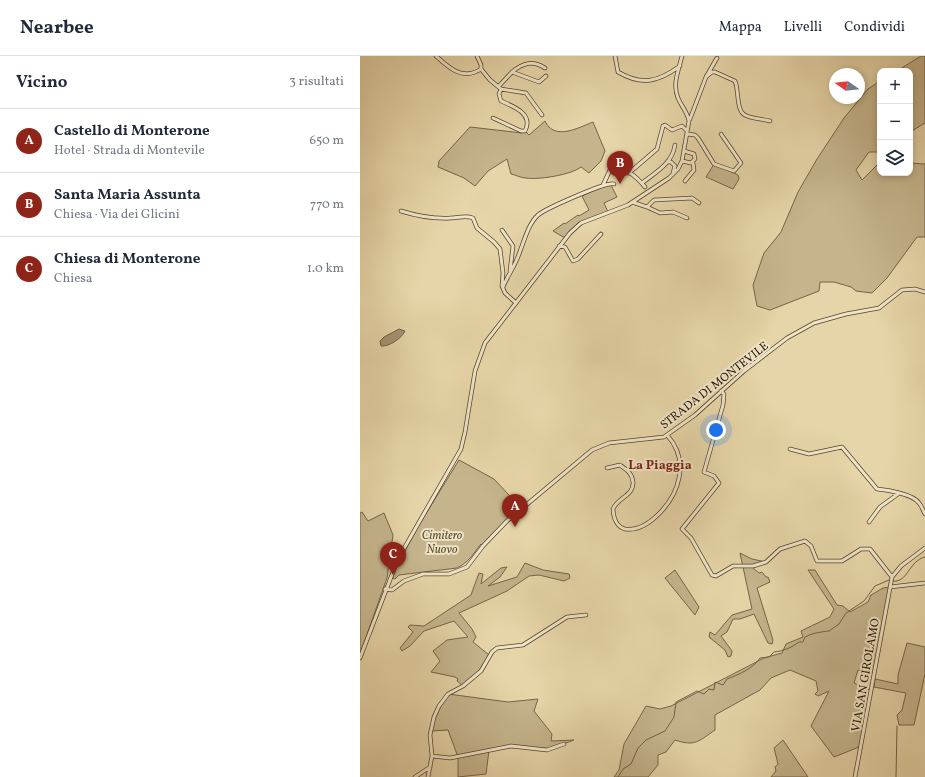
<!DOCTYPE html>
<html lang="it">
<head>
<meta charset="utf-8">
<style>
  body { margin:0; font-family:Vollkorn,serif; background:#f2f2f3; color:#1f2937 }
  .controls { position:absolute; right:12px; top:12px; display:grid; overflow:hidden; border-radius:8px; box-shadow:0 2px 6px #0003 }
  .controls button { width:36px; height:36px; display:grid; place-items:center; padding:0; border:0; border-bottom:1px solid #e0e1e3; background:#fff; color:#1f2937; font:20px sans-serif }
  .compass { position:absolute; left:469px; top:12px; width:36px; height:36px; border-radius:50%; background:#fff; box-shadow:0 2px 6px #0003; rotate:284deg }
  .you { position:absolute; left:356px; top:374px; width:14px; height:14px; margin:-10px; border:3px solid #fff; border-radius:50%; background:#1a73e8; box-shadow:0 0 0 6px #1a73e833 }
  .badge { display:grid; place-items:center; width:26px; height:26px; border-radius:50%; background:#8f2418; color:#fff; font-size:13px; font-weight:700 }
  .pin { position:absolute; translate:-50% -33px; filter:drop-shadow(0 1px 2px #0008) }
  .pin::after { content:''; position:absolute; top:21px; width:14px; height:12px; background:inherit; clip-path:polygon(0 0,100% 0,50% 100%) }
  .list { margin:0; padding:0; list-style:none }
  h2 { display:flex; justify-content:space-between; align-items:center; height:52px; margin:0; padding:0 16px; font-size:17px }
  h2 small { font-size:13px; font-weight:400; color:#747a83 }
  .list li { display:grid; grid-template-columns:26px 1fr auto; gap:12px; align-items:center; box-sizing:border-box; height:64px; padding:0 16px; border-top:1px solid #e0e1e3 }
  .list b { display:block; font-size:15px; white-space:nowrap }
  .list p { margin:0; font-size:13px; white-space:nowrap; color:#747a83 }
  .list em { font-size:13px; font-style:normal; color:#747a83 }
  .icon { flex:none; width:22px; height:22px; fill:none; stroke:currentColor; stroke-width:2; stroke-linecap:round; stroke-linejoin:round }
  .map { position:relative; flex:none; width:565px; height:721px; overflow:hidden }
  header { display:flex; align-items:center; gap:24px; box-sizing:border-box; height:56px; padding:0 20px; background:#fff; border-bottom:1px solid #e0e1e3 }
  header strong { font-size:19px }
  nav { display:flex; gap:22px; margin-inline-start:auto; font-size:14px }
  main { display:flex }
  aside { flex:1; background:#fff }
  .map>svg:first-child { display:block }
</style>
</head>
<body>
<header>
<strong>Nearbee</strong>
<nav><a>Mappa</a><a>Livelli</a><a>Condividi</a></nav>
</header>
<main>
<aside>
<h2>Vicino<small>3 risultati</small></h2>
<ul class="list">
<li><span class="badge">A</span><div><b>Castello di Monterone</b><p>Hotel · Strada di Montevile</p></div><em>650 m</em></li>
<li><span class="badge">B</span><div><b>Santa Maria Assunta</b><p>Chiesa · Via dei Glicini</p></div><em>770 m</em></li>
<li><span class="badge">C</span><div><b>Chiesa di Monterone</b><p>Chiesa</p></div><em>1.0 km</em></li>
</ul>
</aside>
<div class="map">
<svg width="565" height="721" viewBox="0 0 565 721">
  <rect width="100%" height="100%" fill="#e6d5a8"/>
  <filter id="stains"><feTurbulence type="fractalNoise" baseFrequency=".005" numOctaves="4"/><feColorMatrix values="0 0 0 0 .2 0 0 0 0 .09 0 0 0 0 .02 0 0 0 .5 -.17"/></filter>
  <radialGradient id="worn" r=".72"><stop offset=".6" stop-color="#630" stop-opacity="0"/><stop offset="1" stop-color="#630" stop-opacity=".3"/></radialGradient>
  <path fill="#c5b48c" stroke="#746448" d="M561,0H565V67L550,76V15H537Z
    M520,25V96H509L496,114L502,124L520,106V117H550V107L565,108V181H557L527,222L512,237L496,235L491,231L474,226H460L459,235L410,254L397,250L393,229L404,197L421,176L438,136L457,103L484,62L508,33Z
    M185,65C194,85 218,72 233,66L245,95L241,105L229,117L221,111C211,119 178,124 166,122C161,122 156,119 151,118L147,103L128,115L115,130L104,122L78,111L79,105L110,71L162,77L165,75L169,79Z
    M354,108L378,119L379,123L373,133L346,121Z
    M250,127L257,141L244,147L248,156L221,167L205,182L193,175L204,167L205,168L218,159L219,160L229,154L222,140Z
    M99,404L134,423L161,452L123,490L121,488C113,498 109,506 97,512L39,519L35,523L31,521L59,469Z
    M2,456L8,465L24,457L33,479L27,522L0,598V457Z
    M380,497L392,503L406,506L393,512L399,517L402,516L406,521H408L410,526L397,532L413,584L412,588L408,587L394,558L380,563H373L367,576L361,580L372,595L371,600L368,601L365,594L349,581L350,576L355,579L372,559L392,553Z
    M165,507L183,514L209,518L210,522L204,525L179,519L169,520L147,535L99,557L112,573L116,581L113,586L129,599L124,610L103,630L97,625L98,623L95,621L71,616L80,605L73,595L87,584L108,581L94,565L64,575L50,590L42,595L40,592L53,576L48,571L50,569L64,570L111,539L119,517L123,518L121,528L141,512L147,511L140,521L128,530L157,521Z
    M315,514L339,551L335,559L305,522Z
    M448,514H455L477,549L483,550L490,556L508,546L511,539L523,532L530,531L513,618L498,614L494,627L510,634L503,682L499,691L474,701L451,670L469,635L458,640L455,638L458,635L456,625L430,614L411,622L400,634L355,659V674C339,685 335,691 315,684L306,696L298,699V709L288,721H254L259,714L264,688L286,650L300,653L311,650L404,602L422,597L426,588L443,581L441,575L470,561L474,553Z
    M547,587L565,591V618L554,669H539L537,659L542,654L546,637L514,631L515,623L538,628V619Z
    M88,638L148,646L178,643L174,655L192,678L191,685L214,684L187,694L160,690L129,694L126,718L98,721V701L88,674L71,675L74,661Z
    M423,684L448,721H411L416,715L415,711L418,708L414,692Z"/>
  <path fill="#a49371" stroke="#716046" d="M39,273L45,275C42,282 29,291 21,290L20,285L24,281Z"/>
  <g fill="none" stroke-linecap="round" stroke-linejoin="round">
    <path stroke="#716046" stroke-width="1" d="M532,525C548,528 548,505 565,501
      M258,721L263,713L271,708L278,692L286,684L305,675L314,661L316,646L337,635L344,638L349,633L354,634L355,626L363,629L367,623C378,619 394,612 400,602L409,601L414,596C423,595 431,592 439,586H443L445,581C453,577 460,576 469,575L479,568L486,557L504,545L515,530L529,524
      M536,721L537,670"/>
    <defs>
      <path id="minor" d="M76,0C89,12 103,25 121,13
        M117,0L121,9V13
        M255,0L258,16C282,30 298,26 320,10
        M121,13L130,24L141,33L166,37L182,59
        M152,16C163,7 172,4 185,12
        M347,20L352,16H355L375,25C379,34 376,55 385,59C392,63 403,63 410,65
        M139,30L152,16L179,26L186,20
        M133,62L161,75H165C174,58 153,50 141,45L139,38L141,33
        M330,63L346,21L357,2
        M327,78L335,79L338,82L354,108L374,115L381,107L361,78
        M322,105L331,107L335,103L334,98L324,95
        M308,106H311L315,110L313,117
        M269,117L297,93L303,70L305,69L312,74L322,70L327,75
        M325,125L334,114L333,107
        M282,127C296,116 312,108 315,89
        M243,129L250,114C265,110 276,120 285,131
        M272,146L287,151L294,144L332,142L339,147
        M287,151L300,157L313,156L327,162
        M41,155C57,160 74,163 91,162C99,162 105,159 113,162L117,172L134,186L140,193L143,217L142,230L145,237L156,247
        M142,174L153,190L150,215
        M199,190L205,191L213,205L218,203L241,178
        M143,231C147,221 153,213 157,203C163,190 167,169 178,159C185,153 247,125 254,128
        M361,335L364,338L363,349L344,416L354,420L359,427L322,473L331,482L352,519L356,520L373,510H393L406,506L420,493L445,485L451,490L457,505H482L501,493H510L532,521
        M430,393L449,398L482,391L517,433C527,434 553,438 559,447C562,450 563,455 565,458
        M247,412L260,409C267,414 272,417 273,426C274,440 258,441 253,453C256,511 355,432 307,379
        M509,466L520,451L538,438
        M530,531L565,527
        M25,533L32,534L44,525L63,518H89L107,511L123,490L147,465L232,394L249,387L304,381L335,359L384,315L427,282L454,267L486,258L519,252L542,234L555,233L565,236
        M0,602L38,503L101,393L105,376L115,315L125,287L210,177L221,167L268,149L309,122L318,113L322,105L329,65C327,55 321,50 318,42C312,28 319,13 322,0
        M72,700L70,679L74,661L79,650L88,638L103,630L121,615L132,596L137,592L163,589L207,561L226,559
        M55,721L70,711
        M68,721L72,700L90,702L151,690L187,694L204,688
        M495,721L532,521L541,510L565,492"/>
    </defs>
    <use href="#minor" stroke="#54442e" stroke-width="4.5"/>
    <use href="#minor" stroke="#efe4c6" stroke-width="3"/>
  </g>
  <g text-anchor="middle" stroke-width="4" stroke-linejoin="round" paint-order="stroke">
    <g font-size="12" fill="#241405" stroke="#efe4c6">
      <text transform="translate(354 329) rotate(-38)" y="4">STRADA DI MONTEVILE</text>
      <text transform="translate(505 619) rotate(-80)" y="4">VIA SAN GIROLAMO</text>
    </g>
    <g font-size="12" font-style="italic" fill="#5c4c34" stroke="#efe4c6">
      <text x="82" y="483">Cimitero<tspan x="82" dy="14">Nuovo</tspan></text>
    </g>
    <g font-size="13" font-weight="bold" fill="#7a1f14" stroke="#efe4c6">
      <text x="300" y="413">La Piaggia</text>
    </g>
  </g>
  <rect width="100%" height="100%" filter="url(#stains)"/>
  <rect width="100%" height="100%" fill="url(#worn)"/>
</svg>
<div class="controls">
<button>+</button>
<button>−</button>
<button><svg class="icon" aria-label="layers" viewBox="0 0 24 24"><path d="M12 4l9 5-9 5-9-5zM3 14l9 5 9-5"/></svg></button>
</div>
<svg class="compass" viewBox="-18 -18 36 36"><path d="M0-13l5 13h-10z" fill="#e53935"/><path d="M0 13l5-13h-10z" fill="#747a83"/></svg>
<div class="you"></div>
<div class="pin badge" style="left:155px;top:471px">A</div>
<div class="pin badge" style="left:260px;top:128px">B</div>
<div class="pin badge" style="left:33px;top:519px">C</div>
</div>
</main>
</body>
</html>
